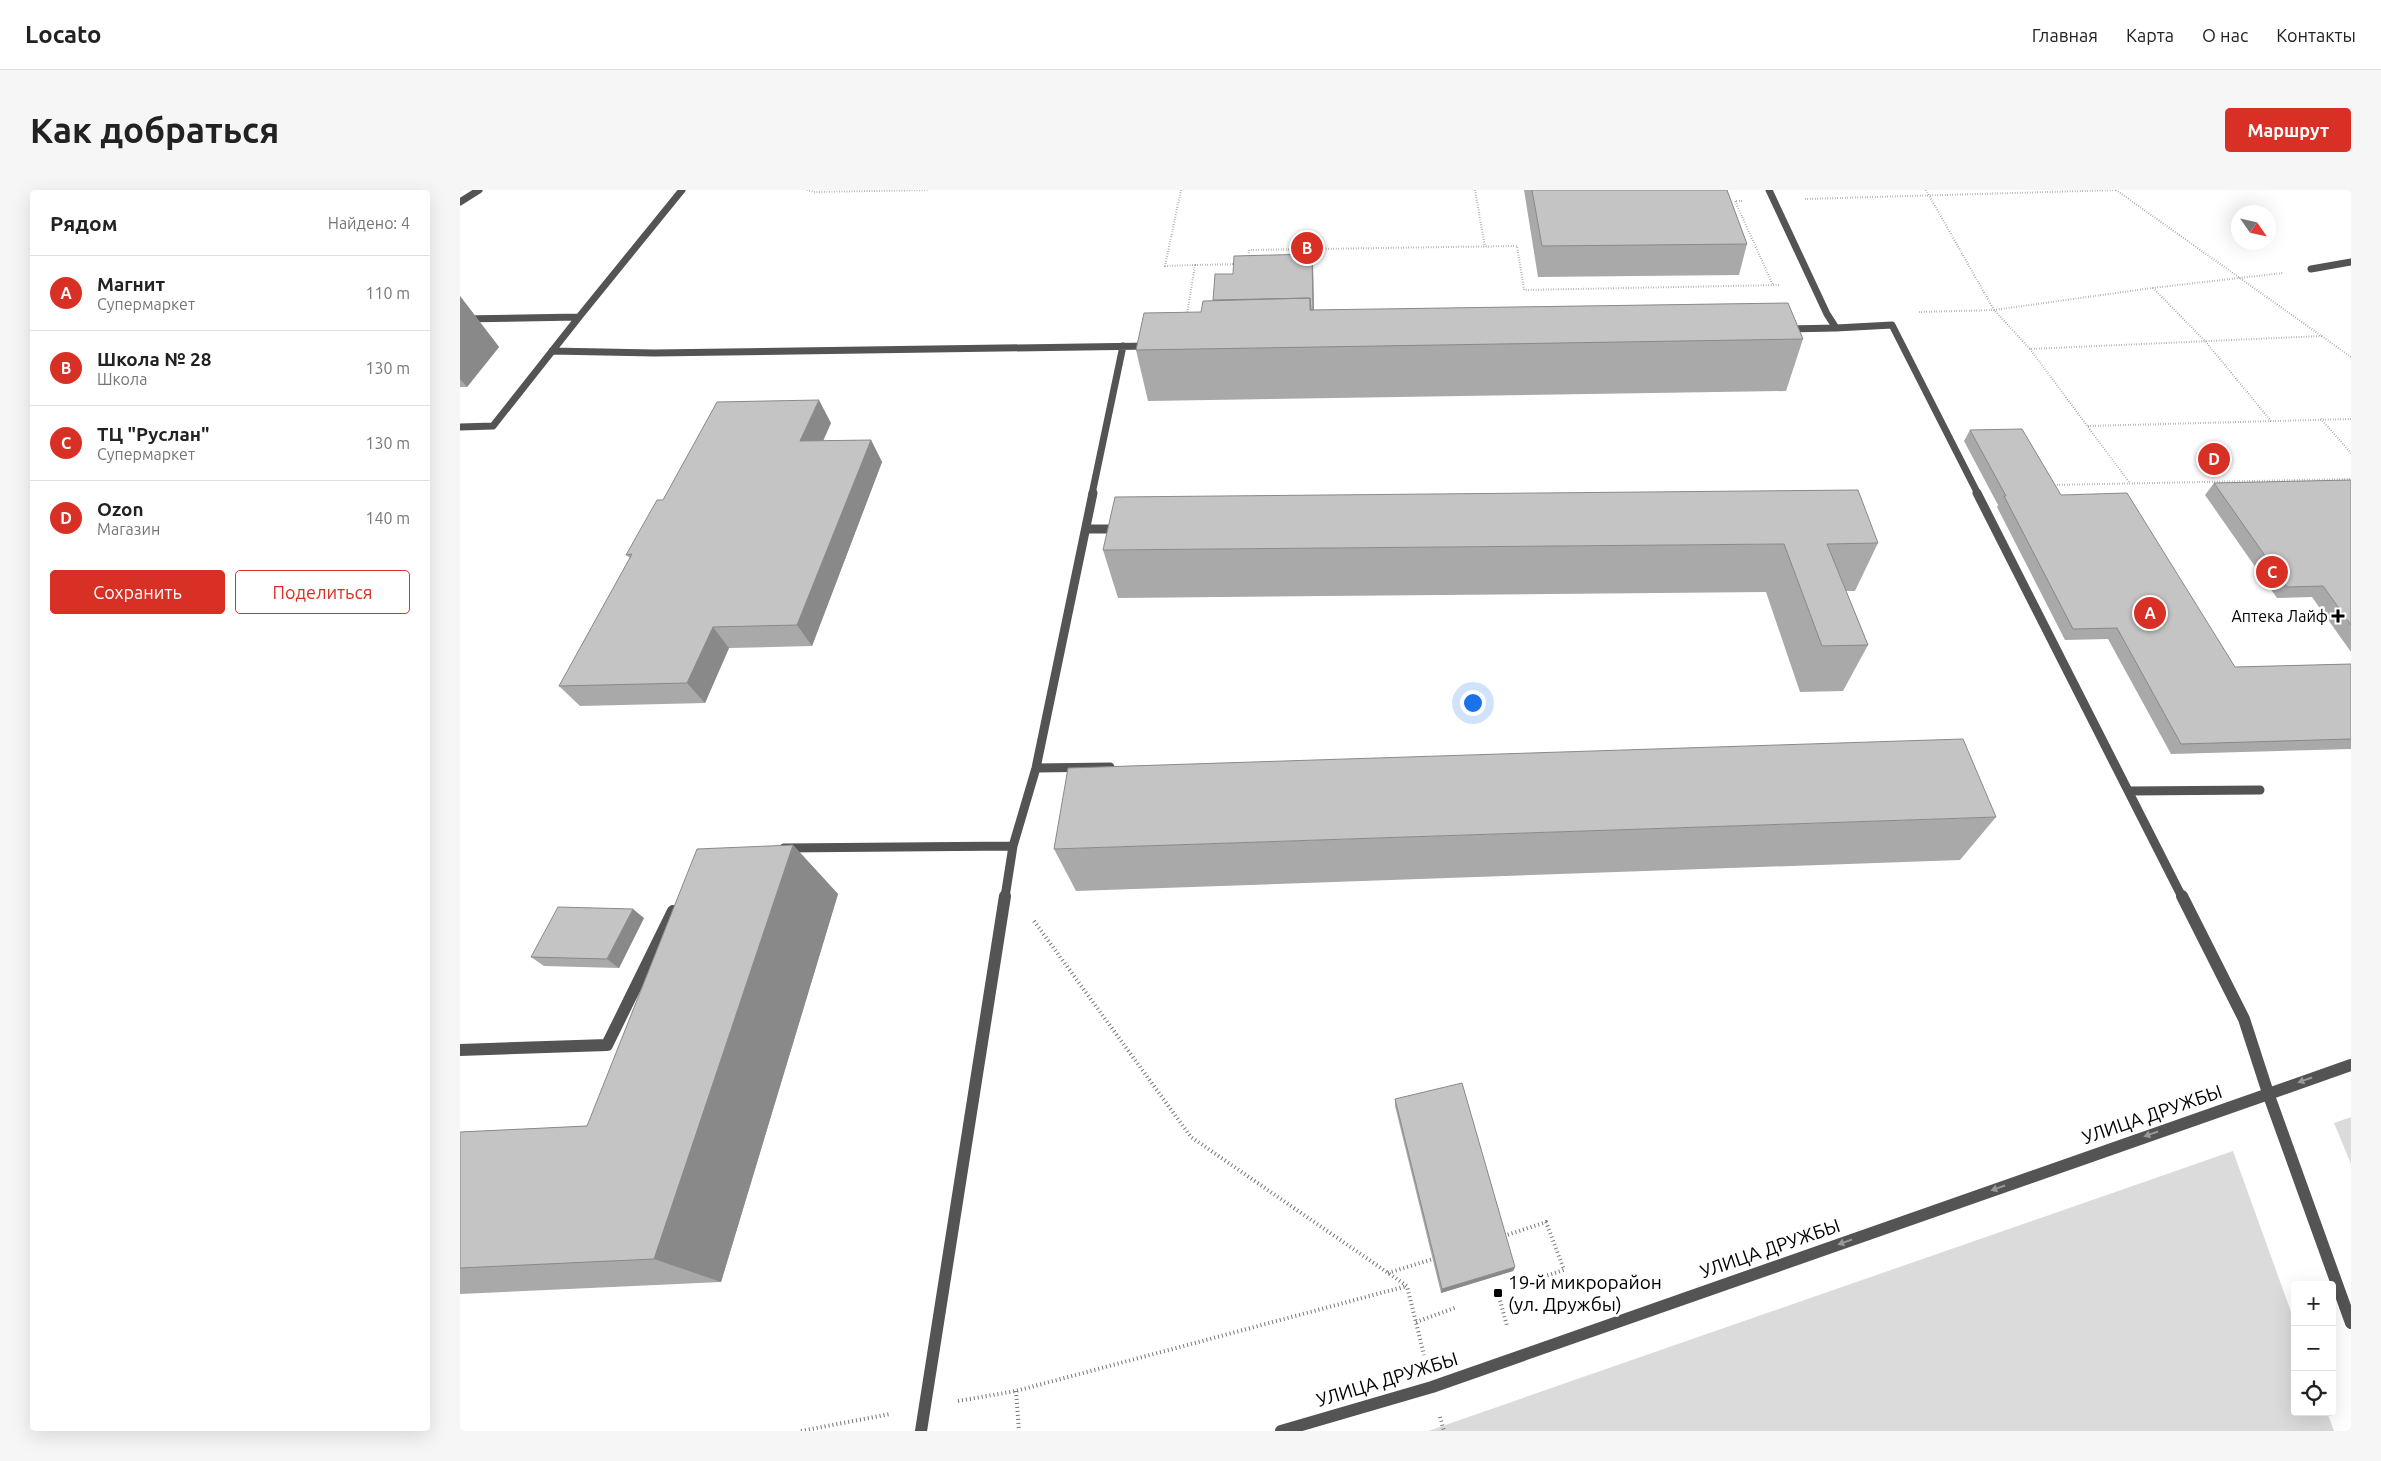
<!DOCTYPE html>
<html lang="ru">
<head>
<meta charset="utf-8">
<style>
  body { margin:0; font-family:Ubuntu,sans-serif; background:#f6f6f6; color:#222 }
  .controls { position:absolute; right:15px; bottom:15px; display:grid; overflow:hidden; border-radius:5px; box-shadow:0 5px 20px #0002 }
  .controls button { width:45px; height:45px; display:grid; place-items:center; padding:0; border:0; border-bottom:1px solid #e0e0e0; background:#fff; color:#222; font:25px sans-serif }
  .compass { position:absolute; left:1771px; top:15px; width:45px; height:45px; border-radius:50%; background:#fff; box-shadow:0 5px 20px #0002; rotate:124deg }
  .you { position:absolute; left:1012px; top:512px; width:18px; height:18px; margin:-12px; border:4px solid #fff; border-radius:50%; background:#1a73e8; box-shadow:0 0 0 8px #1a73e833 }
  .badge { display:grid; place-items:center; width:32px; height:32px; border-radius:50%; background:#d93025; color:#fff; font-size:16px; font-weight:700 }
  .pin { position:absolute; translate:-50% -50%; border:2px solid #fff; box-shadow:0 1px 5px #0006 }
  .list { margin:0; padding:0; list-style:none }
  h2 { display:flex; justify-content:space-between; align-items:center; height:65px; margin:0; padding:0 20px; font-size:21px }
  h2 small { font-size:16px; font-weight:400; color:#767676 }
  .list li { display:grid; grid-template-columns:32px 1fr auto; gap:15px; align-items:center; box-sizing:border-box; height:75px; padding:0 20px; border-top:1px solid #e0e0e0 }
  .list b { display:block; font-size:19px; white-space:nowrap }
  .list p { margin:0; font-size:16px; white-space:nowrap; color:#767676 }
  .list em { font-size:16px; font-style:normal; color:#767676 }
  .actions { display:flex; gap:10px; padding:15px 20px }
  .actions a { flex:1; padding:11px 0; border:1px solid #d93025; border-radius:5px; text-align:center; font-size:18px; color:#d93025 }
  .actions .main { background:#d93025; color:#fff }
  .icon { flex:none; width:28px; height:28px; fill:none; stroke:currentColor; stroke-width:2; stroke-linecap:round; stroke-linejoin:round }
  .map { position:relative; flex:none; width:1891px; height:1241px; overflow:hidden; border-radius:5px }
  header { display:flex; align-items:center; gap:30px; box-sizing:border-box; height:70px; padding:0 25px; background:#fff; border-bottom:1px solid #e0e0e0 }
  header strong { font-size:24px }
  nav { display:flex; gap:28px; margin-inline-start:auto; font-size:18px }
  .intro { display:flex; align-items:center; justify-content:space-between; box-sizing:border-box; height:120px; padding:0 30px }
  h1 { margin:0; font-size:35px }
  .button { padding:12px 22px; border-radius:5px; background:#d93025; color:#fff; font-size:18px; font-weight:700 }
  main { display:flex; gap:30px; padding:0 30px }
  aside { flex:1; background:#fff; border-radius:5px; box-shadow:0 5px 20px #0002 }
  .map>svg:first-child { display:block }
</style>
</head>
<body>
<header>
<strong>Locato</strong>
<nav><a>Главная</a><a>Карта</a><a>О нас</a><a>Контакты</a></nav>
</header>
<div class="intro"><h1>Как добраться</h1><a class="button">Маршрут</a></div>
<main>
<aside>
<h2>Рядом<small>Найдено: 4</small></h2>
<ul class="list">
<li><span class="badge">A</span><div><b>Магнит</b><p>Супермаркет</p></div><em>110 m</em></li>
<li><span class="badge">B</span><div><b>Школа № 28</b><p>Школа</p></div><em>130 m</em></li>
<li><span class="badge">C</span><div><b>ТЦ &quot;Руслан&quot;</b><p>Супермаркет</p></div><em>130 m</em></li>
<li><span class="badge">D</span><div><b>Ozon</b><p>Магазин</p></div><em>140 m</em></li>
</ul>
<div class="actions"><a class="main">Сохранить</a><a>Поделиться</a></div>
</aside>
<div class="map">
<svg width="1891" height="1241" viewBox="0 0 1891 1241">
  <rect width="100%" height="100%" fill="#fff"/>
  <path fill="#dbdbdb" d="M1891,927V974L1874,933Z
    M1773,961L1835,1133V1222H1867L1874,1241H968Z"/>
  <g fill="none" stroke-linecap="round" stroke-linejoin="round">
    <path stroke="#767676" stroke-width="2" stroke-dasharray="0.5 2" stroke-linecap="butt" d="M347,0L355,2L468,0
      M721,0L705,76L735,75L727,124
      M1015,0L1025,57
      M1466,0L1534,120L1570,159L1862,146
      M1656,0L1891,167
      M1345,9L1657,0
      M1282,11H1275L1313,95
      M788,68L789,60L1057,56L1064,100L1320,95
      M735,75L777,74
      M1693,98L1745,151L1811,231
      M1459,122L1534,120L1692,98L1823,83
      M1570,159L1669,292
      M1861,229L1891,263
      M1628,236L1891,229
      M1592,295L1891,289"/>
    <path stroke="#767676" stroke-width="4" stroke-dasharray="1 3" stroke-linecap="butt" d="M574,731L731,947L947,1096L964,1165
      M1044,1046L1086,1032L1104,1080L1079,1088
      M928,1083L976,1068
      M1038,1103L1047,1136
      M956,1132L997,1117
      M556,1201L559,1241
      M498,1211L556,1201L947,1096
      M980,1227L984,1241
      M341,1241L430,1224"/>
    <path stroke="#545454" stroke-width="7" d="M1309,0L1367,124L1376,138L1432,135L1518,304
      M0,12L19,0
      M1851,79L1891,72
      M119,127L222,0
      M0,129L119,127L33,236L0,237
      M1327,139L1376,138
      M92,161L194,163L690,156
      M632,304L663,156"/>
    <path stroke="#545454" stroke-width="9" d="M1517,303L1722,707
      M627,339H662
      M576,578L650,577
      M1669,601L1800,600
      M324,658L553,656
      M545,707L553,656L576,578L633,303"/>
    <path stroke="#545454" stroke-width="12" d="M1722,706L1784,829L1808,903
      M0,860L147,855L213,721
      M461,1241L545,706"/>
    <path stroke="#545454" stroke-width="12" d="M1808,903L1891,1133
      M821,1241L972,1197L1891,875"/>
  </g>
  <path fill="#a9a9a9" d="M1064,0H1267L1287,54L1279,85L1078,87Z
    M853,75L854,120L1343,149L1326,201L688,211L676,160L741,122L753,110L773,84Z
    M0,106L39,157L7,197H0Z
    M371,233L363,251L411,250L422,272L352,456L269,458L245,513L120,516L99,496L170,368L166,365L203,310Z
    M1510,240L1601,305L1775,477L1891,474V559L1711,564L1648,449L1605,450L1537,317L1538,315L1504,251Z
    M1891,290V462L1852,407L1817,408L1745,305L1754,293Z
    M1418,353L1395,401H1386L1408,455L1383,501L1340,502L1306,402L658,408L643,360Z
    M1536,627L1500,670L616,701L594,659Z
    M333,655L378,704L261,1092L0,1104V942L127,936Z
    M184,728L159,778L84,776L71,767Z
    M935,909L1055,1077L1053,1081L981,1103L935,916Z"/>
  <path fill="#898989" d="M852,64L853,75L854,148L853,137Z
    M0,106L39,157L7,197L0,189Z
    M359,210L371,233L353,273L340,251Z
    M411,250L422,272L352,456L337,435Z
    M253,437L269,458L245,513L227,493Z
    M333,655L378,704L261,1092L194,1069Z
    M173,719L184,728L159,778L147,769Z
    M1055,1077L1053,1081L981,1103L982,1099Z"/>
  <path fill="#c4c4c4" stroke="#898989" d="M1072,0H1267L1287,54L1082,56Z
    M852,64L853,120H851L850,108L753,110L755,84H773L774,66Z
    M850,108V120L1328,113L1343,149L676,160L684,123L741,122L743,111Z
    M359,210L340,251L411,250L337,435L253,437L227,493L99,496L172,364L166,365L197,310H203L257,212Z
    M1562,239L1601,305L1667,303L1775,477L1891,474V549L1721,554L1657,438L1613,439L1544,306H1546L1510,240Z
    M1891,290V435L1863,396L1827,397L1754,293Z
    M1398,300L1418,353L1367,354L1408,455L1362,456L1324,354L643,360L655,307Z
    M1503,549L1536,627L594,659L608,578Z
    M333,655L194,1069L0,1078V942L127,936L237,659Z
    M98,717L173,719L147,769L71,767Z
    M1002,893L1055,1077L982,1099L935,909Z"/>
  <defs><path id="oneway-solid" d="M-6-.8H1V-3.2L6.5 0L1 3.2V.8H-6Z" transform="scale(1.25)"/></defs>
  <g fill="#989898">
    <use href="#oneway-solid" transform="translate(1845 890) rotate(161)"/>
    <use href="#oneway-solid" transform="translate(1691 944) rotate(161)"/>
    <use href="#oneway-solid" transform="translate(1538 998) rotate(161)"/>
    <use href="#oneway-solid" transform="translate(1385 1052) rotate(161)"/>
  </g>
  <g fill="#000" stroke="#fff" stroke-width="2">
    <path d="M1875.5 418.5h5v5h5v5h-5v5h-5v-5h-5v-5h5z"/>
    <rect x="1033" y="1098" width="10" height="10" rx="2.5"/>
  </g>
  <g text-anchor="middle" stroke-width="5" stroke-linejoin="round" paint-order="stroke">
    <g font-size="16" fill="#000" stroke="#fff" text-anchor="end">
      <text x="1868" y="432">Аптека Лайф</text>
    </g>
    <g font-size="19" fill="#000" stroke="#fff">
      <text transform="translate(1692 924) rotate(-19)" y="7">УЛИЦА ДРУЖБЫ</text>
      <text transform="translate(1310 1058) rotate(-19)" y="7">УЛИЦА ДРУЖБЫ</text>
      <text transform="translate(927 1189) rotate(-17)" y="7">УЛИЦА ДРУЖБЫ</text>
    </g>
    <g font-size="19" fill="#000" stroke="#fff" text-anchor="start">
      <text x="1048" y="1099">19-й микрорайон<tspan x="1048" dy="22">(ул. Дружбы)</tspan></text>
    </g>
  </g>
</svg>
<div class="controls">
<button>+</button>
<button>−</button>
<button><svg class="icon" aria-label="locate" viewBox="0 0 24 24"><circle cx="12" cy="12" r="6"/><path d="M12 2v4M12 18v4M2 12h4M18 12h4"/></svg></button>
</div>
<svg class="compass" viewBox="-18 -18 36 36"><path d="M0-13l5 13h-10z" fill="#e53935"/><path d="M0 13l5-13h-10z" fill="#767676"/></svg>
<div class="you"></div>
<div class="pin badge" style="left:1690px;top:423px">A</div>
<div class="pin badge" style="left:847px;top:58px">B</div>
<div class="pin badge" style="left:1812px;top:382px">C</div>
<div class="pin badge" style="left:1754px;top:269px">D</div>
</div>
</main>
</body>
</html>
